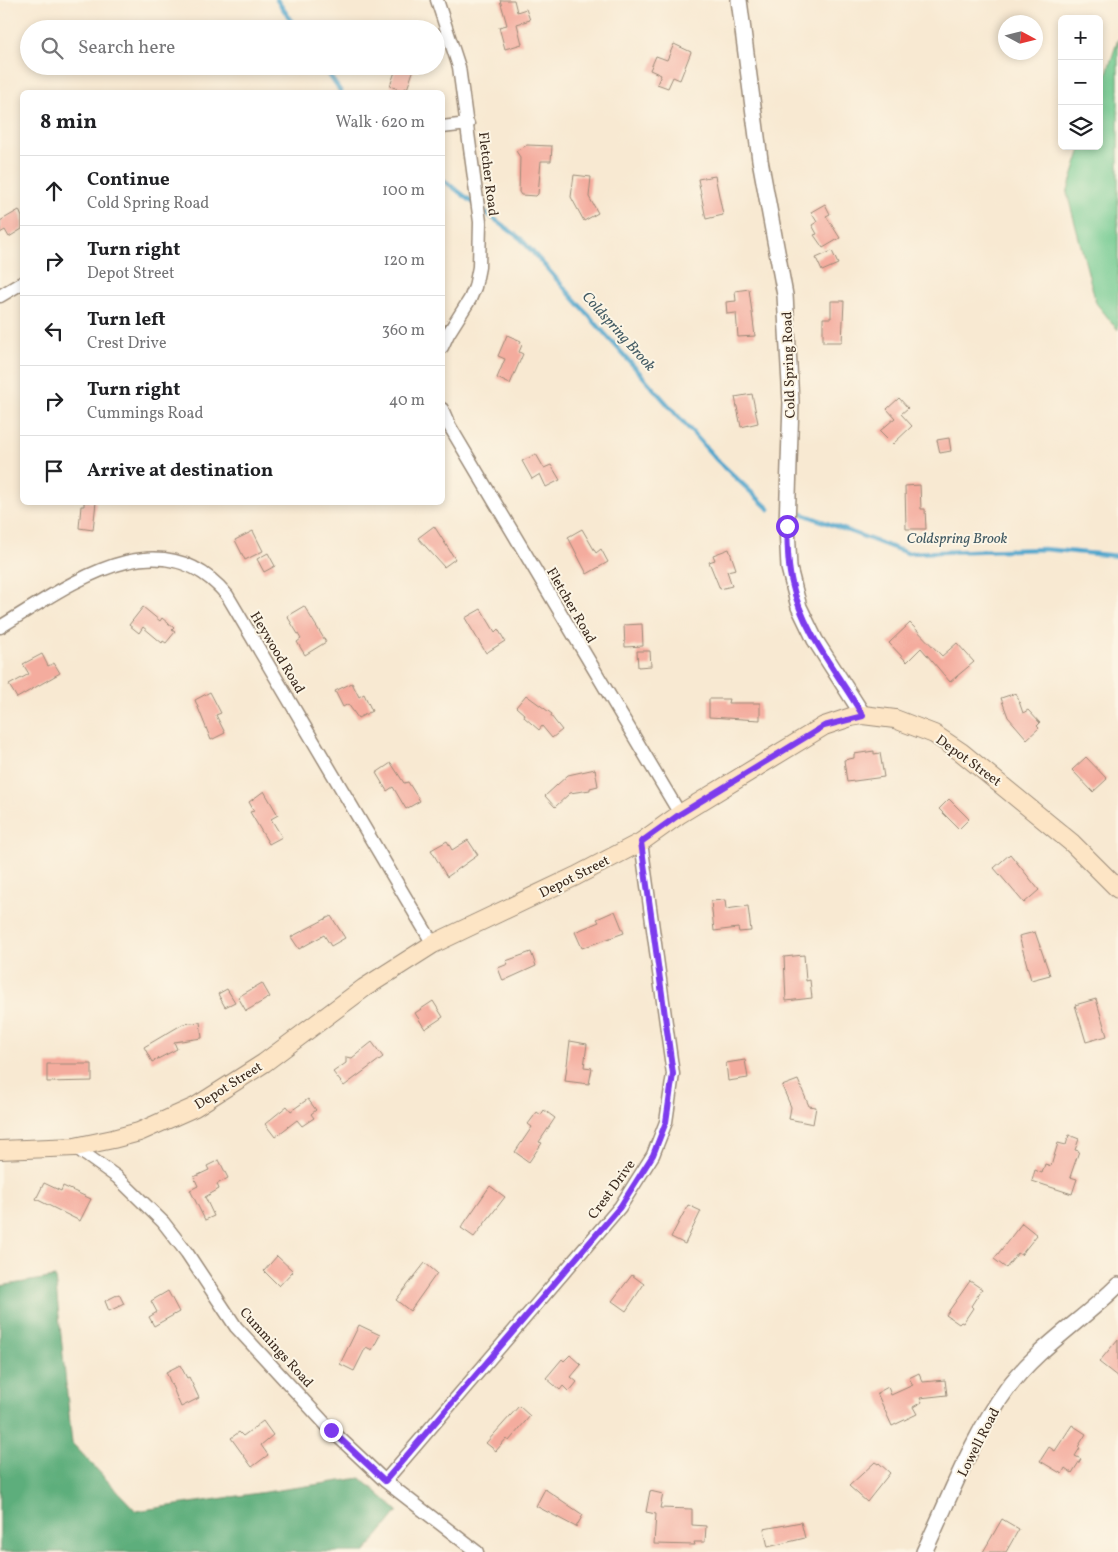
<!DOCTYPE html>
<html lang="en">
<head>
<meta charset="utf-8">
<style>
  body { margin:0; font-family:Vollkorn,serif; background:#f6f6f6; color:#202124 }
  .controls { position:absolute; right:15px; top:15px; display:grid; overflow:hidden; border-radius:8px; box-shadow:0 2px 8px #0003 }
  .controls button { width:45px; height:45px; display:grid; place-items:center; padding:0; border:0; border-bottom:1px solid #e0e0e0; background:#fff; color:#202124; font:25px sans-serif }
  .compass { position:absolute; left:998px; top:15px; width:45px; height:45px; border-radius:50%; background:#fff; box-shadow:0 2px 8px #0003; rotate:97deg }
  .stop { position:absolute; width:15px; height:15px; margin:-11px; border:4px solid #7c3aed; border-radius:50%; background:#fff }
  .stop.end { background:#7c3aed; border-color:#fff; box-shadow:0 1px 5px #0008 }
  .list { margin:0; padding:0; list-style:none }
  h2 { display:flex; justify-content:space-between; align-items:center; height:65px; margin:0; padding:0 20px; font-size:21px }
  h2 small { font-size:16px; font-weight:400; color:#757577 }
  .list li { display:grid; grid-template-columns:32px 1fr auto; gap:15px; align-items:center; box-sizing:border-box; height:70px; padding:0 20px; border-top:1px solid #e0e0e0 }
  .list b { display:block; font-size:19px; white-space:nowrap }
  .list p { margin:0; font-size:16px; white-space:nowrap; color:#757577 }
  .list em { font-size:16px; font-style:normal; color:#757577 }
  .icon { flex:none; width:28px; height:28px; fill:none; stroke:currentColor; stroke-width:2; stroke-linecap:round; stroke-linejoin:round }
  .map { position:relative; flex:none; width:1118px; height:1552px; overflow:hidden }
  .search { position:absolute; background:#fff; box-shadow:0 2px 8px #0003; left:20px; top:20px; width:425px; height:55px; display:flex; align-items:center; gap:12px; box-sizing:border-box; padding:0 18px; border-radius:28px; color:#757577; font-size:19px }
  .panel { position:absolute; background:#fff; box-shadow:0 2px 8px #0003; left:20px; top:90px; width:425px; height:415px; border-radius:8px }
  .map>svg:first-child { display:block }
</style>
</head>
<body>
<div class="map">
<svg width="1118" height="1552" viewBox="0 0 1118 1552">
  <rect width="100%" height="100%" fill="#fcf5e5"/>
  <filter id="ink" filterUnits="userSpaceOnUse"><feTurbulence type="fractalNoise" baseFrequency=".02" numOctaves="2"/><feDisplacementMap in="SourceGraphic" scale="10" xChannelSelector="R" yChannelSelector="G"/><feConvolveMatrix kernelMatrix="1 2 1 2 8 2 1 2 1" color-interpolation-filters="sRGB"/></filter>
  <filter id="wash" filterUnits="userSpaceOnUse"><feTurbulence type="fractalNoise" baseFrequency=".0096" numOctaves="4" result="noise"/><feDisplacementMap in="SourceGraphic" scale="20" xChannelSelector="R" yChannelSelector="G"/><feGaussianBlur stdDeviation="1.12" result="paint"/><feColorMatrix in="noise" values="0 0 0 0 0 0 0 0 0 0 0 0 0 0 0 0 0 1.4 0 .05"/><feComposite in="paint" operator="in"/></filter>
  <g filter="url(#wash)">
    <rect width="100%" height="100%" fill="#f8e9d2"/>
    <path fill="#72ca91" stroke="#567a58" d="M1118,39V330L1096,303L1067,193L1082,146H1099V97Z"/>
    <path fill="#5dae7b" stroke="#4c6c4c" d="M55,1277L72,1443L136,1511L361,1478L398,1511L365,1552H0V1286Z"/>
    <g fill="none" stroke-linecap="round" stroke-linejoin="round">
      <path stroke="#50a5cc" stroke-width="4.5" d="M277,0L297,29
        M323,66L341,92
        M442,179L475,204
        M481,209L521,239L716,459L769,509
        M803,514L907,553L1044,549L1118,556"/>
    </g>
    <g id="blocks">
      <path fill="#f4ac9e" d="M500,0H514L517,12L526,9L530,20L517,24L522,44L505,49L499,27L507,25Z
        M674,44L691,52L680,80L673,77L668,88L657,84L661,75L650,70L656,56L667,60Z
        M397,66H415L407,89L405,88L404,91L390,86Z
        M527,145L552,146L551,161H541L538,194L536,196L521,195L519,192L520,157L516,151Z
        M574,175L591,177L589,197L598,213L584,221L571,197Z
        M715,176L723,215L706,219L698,179Z
        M825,204L830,214L826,216L840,238L823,248L814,235L817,234L812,225L817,222L811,212Z
        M19,210L22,217V229L9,237L5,230L0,233V221Z
        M832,251L838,264L822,271L816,258Z
        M749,289L755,336L738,337L736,313L727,314L726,302L736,301L735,291Z
        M831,301H844L842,342H823V318H831Z
        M507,335L521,341L520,344L522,345L519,352L523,354L510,384L497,378L505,359L498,356Z
        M752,394L758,423L741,427L735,397Z
        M899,398L908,408L901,414L912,426L893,444L880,431L895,418L887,409Z
        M949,438L951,451L940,453L937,440Z
        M536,454L544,468L551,465L560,480L546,487L540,474L532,479L522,461Z
        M920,485L921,509H925L926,529H906L905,486Z
        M84,502H96L93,530L79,528L81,506H84Z
        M434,526L455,559L444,567L418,538Z
        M582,529L596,553L601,549L608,562L587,574L568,537Z
        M253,531L263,551L245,560L235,540Z
        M729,549L736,569L727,571L732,586L720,589L709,562L715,560L713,555Z
        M268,553L275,566L264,572L257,559Z
        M304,606L326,642L305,655L297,642L301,639L287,616Z
        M143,607L160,621L162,618L174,628L172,630L175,632L166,643L163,641L162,643L143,627L139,633L129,625Z
        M481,609L495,632L498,629L505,641L486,653L465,618Z
        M910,623L942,656L957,643L974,662L950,682L921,648L907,662L889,643Z
        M642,624L643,646L625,647L624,625Z
        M637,651H650L651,666L638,667Z
        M42,654L48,666L54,663L60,673L17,698L9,685L29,674L23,664Z
        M352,683L359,697L364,694L372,711L358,718L348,704L343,707L335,691Z
        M210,692L221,713L216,715L225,733L211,740L195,700Z
        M1016,693L1023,713L1028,710L1040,723L1037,726L1039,728L1027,739L1008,717L1001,698Z
        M526,695L552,714L551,716L562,730L552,738L542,726L539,730L524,717L525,715L516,707Z
        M709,699H729L728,703H760V720L709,717Z
        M874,751V754L880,753L884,777L847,782L844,760L854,758V754Z
        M1086,757L1107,779L1093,792L1072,770Z
        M391,763L404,783L408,782L420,801L406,809L393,787L387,791L376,773Z
        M595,769L598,786L590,788V790L570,793L555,807L545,796L568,775Z
        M264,791L278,815L271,819L282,837L269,844L250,812L254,811L249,802Z
        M949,799L969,819L959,829L939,809Z
        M468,840L478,855L447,877L431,850L447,841L452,850Z
        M1010,854L1039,890L1024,903L994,868Z
        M725,900L726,909L748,906L751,931L739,932L738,928L714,931L711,901Z
        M615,911L624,933L582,948L575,932L599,922L597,919Z
        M331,916L345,938L331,946L324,935L299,949L291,937Z
        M1035,932L1050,975L1031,980L1019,936Z
        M531,952L536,966L503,981L498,968L508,964L506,961Z
        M804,955L806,981L810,980L812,998L786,1001L784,957Z
        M262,983L270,997L246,1011L238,997Z
        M227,989L235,1002L225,1007L218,994Z
        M1096,999L1107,1036L1086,1042L1075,1005Z
        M433,1001L443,1017L425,1029L415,1013Z
        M200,1022L202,1038L174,1042L177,1049L152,1062L144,1047L183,1024Z
        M570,1041L587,1044L584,1067L592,1068L589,1084L565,1081Z
        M372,1042L383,1057L344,1086L333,1072L346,1063V1057L352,1058Z
        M745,1060L748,1078L728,1081L726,1063Z
        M47,1064H92V1081L47,1082Z
        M798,1080L809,1106L816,1107L813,1124L789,1119L791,1107L782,1086Z
        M308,1099L316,1110L311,1114L314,1118L302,1126L297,1120L275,1137L265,1124L287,1106L291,1111Z
        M544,1110L555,1118L539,1142L542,1143L529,1162L515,1152L532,1127L528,1124L537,1112L541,1115Z
        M1069,1135L1079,1139L1075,1150L1079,1151L1070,1177L1077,1179L1072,1194L1032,1181L1035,1170L1042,1173L1045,1164L1051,1166L1058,1143L1066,1145Z
        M219,1160L228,1178L217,1184L219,1189L205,1197L214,1216L205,1220L190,1190L198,1186L194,1177L209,1170L207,1166Z
        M44,1183L61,1191L63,1186L91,1199L80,1221L36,1199Z
        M490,1186L505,1197L474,1237L461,1228Z
        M688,1205L701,1211L685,1244L671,1237Z
        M1022,1223L1037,1235L1021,1255L1018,1253L1006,1268L994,1259Z
        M277,1256L293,1271L279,1286L264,1271Z
        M425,1263L437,1273L410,1311L396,1300Z
        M632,1275L644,1284L626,1311L612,1301Z
        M970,1281L982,1289L971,1306L973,1308L963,1323L961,1322L959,1324L946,1315Z
        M168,1291L179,1312L154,1326L149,1317L157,1312L151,1301Z
        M119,1294L124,1304L109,1311L105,1301Z
        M359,1325L380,1335L372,1350L366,1347L354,1371L340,1364Z
        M1118,1339V1377L1099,1362Z
        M570,1355L581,1365L571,1377L577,1382L569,1392L563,1386L560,1390L546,1378L562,1359L564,1361Z
        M180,1365L187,1378L189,1377L199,1398L181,1407L166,1372Z
        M919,1373L923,1382L945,1380L947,1395L920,1398L922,1402L913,1407L917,1414L892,1426L877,1393L888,1387L891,1395L913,1385L909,1378Z
        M519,1406L530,1416L509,1441L506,1439L496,1451L486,1443Z
        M263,1421L273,1435L261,1445L268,1455L252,1467L231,1438L239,1432L243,1436Z
        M1072,1425L1086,1434L1078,1447L1080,1448L1075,1456L1081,1459L1072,1473L1065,1468L1062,1474L1040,1461L1049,1447L1055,1451Z
        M875,1462L878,1464L879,1463L890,1473L867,1502L849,1486Z
        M545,1489L583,1515L576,1527L536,1506Z
        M650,1491L663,1494L660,1508L692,1509V1525L706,1526L705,1542H694L695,1545L654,1544L656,1514L646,1512Z
        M1002,1519L1019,1529L1006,1552H983Z
        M801,1522L805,1538L768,1547L764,1529Z"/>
    </g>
  </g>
  <g filter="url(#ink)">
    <use href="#blocks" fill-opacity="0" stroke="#9a8a78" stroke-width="1"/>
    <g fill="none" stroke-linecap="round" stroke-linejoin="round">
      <defs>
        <path id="minor" d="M437,0L459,67L480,222L479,267L475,287L470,299L448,334L442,347
          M442,127L468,124
          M0,296L22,283
          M442,409L449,425L680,814
          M0,627C67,587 159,514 227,595L433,944
          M75,1147L117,1177L163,1222L187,1253L236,1327L331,1430L385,1481L477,1552
          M385,1481L620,1207L653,1155L666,1122L673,1074L641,842"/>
        <path id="tertiary" d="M739,0L760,160L785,295L791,402L787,526L789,568L799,607L815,640L863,715
          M924,1552C950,1498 971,1438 1007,1389C1037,1348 1083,1320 1118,1285"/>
        <path id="secondary" d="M0,1150L75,1147L113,1139L139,1132L195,1107L264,1063L364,988L433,944L576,876L641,842L680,814L824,726L851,717L863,715L895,719L934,734L961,752L1072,843L1118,889"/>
      </defs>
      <use href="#minor" stroke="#9a8a78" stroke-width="15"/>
      <use href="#tertiary" stroke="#9a8a78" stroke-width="18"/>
      <use href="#secondary" stroke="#9a8a78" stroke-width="20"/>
      <use href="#minor" stroke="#fff" stroke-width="12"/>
      <use href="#tertiary" stroke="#fff" stroke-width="15"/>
      <use href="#secondary" stroke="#fde5c5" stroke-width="18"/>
    </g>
  </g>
  <g fill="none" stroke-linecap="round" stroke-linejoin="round" filter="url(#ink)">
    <path stroke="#7c3aed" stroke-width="6" d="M331,1430L385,1481L620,1207L653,1155L666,1122L673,1074L641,842L680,814L824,726L863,716C838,673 803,633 792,583C787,564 788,545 787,526"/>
  </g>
  <g text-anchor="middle" stroke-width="4" stroke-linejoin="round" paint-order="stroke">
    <g font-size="14" fill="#3b2a1e" stroke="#fcf5e5">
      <text transform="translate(489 174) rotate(83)" y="5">Fletcher Road</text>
      <text transform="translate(788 365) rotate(-92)" y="5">Cold Spring Road</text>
      <text transform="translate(572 605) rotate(60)" y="5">Fletcher Road</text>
      <text transform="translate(278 652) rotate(59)" y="5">Heywood Road</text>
      <text transform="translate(969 760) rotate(36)" y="5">Depot Street</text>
      <text transform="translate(574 876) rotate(-27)" y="5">Depot Street</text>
      <text transform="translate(228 1085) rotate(-32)" y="5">Depot Street</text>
      <text transform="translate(611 1189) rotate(-54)" y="5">Crest Drive</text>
      <text transform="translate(277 1347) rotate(48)" y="5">Cummings Road</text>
      <text transform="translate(978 1442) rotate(-63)" y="5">Lowell Road</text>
    </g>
    <g font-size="15" font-style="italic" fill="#435b64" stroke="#fcf5e5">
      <text transform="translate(619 331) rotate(48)" y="5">Coldspring Brook</text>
      <text x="957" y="543">Coldspring Brook</text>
    </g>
  </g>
</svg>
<div class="controls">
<button>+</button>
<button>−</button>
<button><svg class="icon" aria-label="layers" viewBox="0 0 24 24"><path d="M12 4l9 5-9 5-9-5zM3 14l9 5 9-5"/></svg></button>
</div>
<svg class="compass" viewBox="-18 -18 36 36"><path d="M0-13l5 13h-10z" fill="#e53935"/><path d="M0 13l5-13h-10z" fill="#757577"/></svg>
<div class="stop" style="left:787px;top:526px"></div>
<div class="stop end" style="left:331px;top:1430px"></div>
<div class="search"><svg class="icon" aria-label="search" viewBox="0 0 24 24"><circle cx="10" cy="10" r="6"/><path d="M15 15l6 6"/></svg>Search here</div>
<section class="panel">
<h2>8 min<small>Walk · 620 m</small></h2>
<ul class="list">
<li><svg class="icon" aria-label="ahead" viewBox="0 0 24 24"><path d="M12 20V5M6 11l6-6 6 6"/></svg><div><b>Continue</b><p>Cold Spring Road</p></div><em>100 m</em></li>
<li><svg class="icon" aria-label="right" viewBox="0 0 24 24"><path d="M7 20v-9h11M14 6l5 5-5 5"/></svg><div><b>Turn right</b><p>Depot Street</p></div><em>120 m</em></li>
<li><svg class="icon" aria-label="left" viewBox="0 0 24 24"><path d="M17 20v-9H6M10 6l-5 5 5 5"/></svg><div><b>Turn left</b><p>Crest Drive</p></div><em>360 m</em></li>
<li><svg class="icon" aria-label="right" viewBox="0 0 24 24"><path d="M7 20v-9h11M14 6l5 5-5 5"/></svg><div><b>Turn right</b><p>Cummings Road</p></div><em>40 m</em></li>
<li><svg class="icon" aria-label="arrive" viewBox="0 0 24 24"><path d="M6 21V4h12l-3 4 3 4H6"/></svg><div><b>Arrive at destination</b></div></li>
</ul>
</section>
</div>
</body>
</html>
